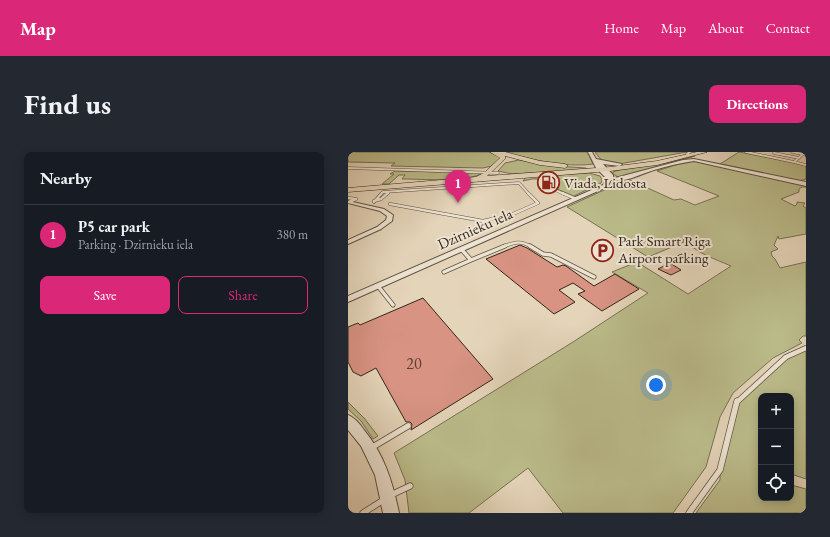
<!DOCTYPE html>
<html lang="en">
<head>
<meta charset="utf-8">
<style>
  body { margin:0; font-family:"EB Garamond",serif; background:#242831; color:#f1f3f6 }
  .controls { position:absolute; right:12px; bottom:12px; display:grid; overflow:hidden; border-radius:8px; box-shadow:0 2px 10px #0003 }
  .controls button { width:36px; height:36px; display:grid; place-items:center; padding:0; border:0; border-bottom:1px solid #363941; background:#171b24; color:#f1f3f6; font:20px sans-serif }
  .you { position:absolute; left:308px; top:233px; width:14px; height:14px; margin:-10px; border:3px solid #fff; border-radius:50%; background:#1a73e8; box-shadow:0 0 0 6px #1a73e833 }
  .badge { display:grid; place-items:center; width:26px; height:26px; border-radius:50%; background:#db2777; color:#fff; font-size:13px; font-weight:700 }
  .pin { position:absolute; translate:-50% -33px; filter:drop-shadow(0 1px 2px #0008) }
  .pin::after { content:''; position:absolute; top:21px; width:14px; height:12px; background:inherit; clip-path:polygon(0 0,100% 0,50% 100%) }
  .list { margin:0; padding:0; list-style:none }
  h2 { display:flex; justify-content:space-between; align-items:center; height:52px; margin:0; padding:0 16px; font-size:17px }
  h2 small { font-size:13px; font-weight:400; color:#9ea1a6 }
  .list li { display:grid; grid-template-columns:26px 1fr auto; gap:12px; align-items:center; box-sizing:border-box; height:60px; padding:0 16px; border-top:1px solid #363941 }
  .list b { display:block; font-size:15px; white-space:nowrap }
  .list p { margin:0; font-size:13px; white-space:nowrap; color:#9ea1a6 }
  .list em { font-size:13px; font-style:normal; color:#9ea1a6 }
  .actions { display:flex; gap:8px; padding:12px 16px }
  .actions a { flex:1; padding:9px 0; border:1px solid #db2777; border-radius:8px; text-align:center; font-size:14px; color:#db2777 }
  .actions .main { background:#db2777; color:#fff }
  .icon { flex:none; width:22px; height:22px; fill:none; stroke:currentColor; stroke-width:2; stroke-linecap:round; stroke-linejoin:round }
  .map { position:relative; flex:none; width:458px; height:361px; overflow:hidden; border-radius:8px }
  header { display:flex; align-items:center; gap:24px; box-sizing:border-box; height:56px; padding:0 20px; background:#db2777; color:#fff }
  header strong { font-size:19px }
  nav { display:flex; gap:22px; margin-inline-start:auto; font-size:14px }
  .intro { display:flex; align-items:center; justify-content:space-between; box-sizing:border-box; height:96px; padding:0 24px }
  h1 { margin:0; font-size:28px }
  .button { padding:10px 18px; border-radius:8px; background:#db2777; color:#fff; font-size:14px; font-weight:700 }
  main { display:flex; gap:24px; padding:0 24px }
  aside { flex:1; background:#171b24; border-radius:8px; box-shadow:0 2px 10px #0003 }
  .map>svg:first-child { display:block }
</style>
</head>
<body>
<header>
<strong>Map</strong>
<nav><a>Home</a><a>Map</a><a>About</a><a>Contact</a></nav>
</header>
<div class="intro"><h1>Find us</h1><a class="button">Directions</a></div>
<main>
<aside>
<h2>Nearby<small></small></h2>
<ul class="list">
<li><span class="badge">1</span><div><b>P5 car park</b><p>Parking · Dzirnieku iela</p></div><em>380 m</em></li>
</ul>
<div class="actions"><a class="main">Save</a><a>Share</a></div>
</aside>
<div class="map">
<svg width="458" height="361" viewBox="0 0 458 361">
  <rect width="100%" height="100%" fill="#e4d4b9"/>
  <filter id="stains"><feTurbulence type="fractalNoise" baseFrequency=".005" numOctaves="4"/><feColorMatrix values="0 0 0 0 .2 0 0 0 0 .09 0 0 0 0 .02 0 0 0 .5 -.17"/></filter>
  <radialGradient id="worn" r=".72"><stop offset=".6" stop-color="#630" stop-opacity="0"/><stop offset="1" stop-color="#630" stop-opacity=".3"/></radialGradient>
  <path fill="#bbbb8a" stroke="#787052" d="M0,0H141L151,3L154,5L144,14L135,16L43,14L47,11L0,10Z
    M153,0H240L245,12C215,16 184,7 153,0Z
    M247,0H339L271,12L254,9Z
    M391,0L458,13V27L451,29L372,12Z
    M347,4L272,26L265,22V20L271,18L317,11Z
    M171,8L207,14L238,16L240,18L164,22L150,19L157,11Z
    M340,9H349L458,34V35H454L451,37V40L433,47L447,54L449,52V50L457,51L455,54L458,56V82L431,87L430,84L426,93L430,97L423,100L424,104L427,107L432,116L458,110V184H455L451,188L454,191L425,206L385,241L372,265L358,315L325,361H215L180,316L121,361H61L57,328L46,301L225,190L300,141L264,120L289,110L340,142L383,114C367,107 348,101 335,87L336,90L300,105L219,55L280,27L326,48L333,47L347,53L371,44L309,19Z
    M47,19L135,21C116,31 76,27 54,27L57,23H51L41,32H34L46,22H42Z
    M241,21L252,24L254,28L253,31L226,44L209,37L208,30L206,27H184L175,29L178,25Z
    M458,196V327L443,322V244H413V346H443V333L458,337V361H348L372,328V318L389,248L438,205Z
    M0,250L16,266L30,284L25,287L13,269L0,257Z"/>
  <path fill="#d89383" stroke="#342619" d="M172,93L179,96L209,115L215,113L218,114L246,134L267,122L291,137L254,159L230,142L237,139L225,131L211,138L227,150L206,162L138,107Z
    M334,102L343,108L334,112L324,106Z
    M322,111L333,118L323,123L310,117Z
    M75,146L145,227L63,278L64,272L62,270H58L28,216L13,224L5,220L0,210V175L10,171L12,173Z"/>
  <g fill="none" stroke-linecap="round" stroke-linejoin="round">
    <defs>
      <path id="service-far4" d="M398,0L446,10
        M444,0L455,2
        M426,1L451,6
        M339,2L342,0
        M458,3L455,2L446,10L458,13
        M0,16L150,21
        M193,29H205L207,38L193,36Z
        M207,38L216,42
        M33,42L35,40L171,31L181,42
        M39,42L41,40"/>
      <path id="service-far3" d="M214,41L228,47
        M0,46L8,47L1,50
        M26,49L33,47L40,41
        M26,50L34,41
        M42,52L135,69L165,62L190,51L180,41
        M154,95C167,90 172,88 184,95"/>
      <path id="service-far2" d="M182,94L195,102L203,103L246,125
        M114,98L123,108L157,94
        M96,120L123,108
        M30,134L45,153"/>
      <path id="service-far1" d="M389,250L438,205L458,196"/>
      <path id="service" d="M23,296L60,274
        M43,343L62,334
        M15,361L37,347
        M341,361L372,318L389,249"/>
      <path id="minor" d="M0,49L36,57L45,63L44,69L33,77L0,92V88L29,75L38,68L39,64L32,59L0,51Z"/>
      <path id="tertiary" d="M240,0H244L248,7L274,12L272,14L255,12L265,23V25L267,26L335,8L346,7L458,30V34L346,9C332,11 319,14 306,18C293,22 277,31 263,28L259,35L0,150V144L255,33L259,27L248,16Z
        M0,263C7,266 12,272 16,278C36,302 45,331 51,361H35L27,323L13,294L0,278Z"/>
      <path id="primary" d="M142,0H157L192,9L217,12L220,14L217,16L192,13L157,4V7L139,24L262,15L309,9L349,0H359L309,13L262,19L0,40V36L128,25L136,21L152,6Z"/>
    </defs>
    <use href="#service-far4" stroke="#605241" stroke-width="3"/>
    <use href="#service-far3" stroke="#605241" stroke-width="3.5"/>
    <use href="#service-far2" stroke="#605241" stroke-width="5"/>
    <use href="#service-far1" stroke="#605241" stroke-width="6"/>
    <use href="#service" stroke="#605241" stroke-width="7"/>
    <use href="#minor" stroke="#605241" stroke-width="2"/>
    <use href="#tertiary" stroke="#605241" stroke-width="2"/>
    <use href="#primary" stroke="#342619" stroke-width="1"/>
    <use href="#service-far4" stroke="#ede3d2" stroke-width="2"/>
    <use href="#service-far3" stroke="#ede3d2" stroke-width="2.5"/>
    <use href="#service-far2" stroke="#ede3d2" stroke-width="3.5"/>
    <use href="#service-far1" stroke="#ede3d2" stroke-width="4.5"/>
    <use href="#service" stroke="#ede3d2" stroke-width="5.5"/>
    <use href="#minor" fill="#ede3d2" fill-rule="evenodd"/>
    <use href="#tertiary" fill="#ede3d2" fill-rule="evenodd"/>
    <use href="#primary" fill="#e4d4b9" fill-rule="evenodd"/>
  </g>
  <defs>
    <symbol id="fuel-ring" viewBox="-11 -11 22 22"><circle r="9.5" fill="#ede3d2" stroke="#8f2418" stroke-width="1.5"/><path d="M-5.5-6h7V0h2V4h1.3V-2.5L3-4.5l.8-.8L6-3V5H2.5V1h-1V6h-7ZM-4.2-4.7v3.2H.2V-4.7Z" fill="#8f2418"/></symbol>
    <symbol id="parking-ring" viewBox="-11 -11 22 22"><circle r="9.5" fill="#ede3d2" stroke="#8f2418" stroke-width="1.5"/><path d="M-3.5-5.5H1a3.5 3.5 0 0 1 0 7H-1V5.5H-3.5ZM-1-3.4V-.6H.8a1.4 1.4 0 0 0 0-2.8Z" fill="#8f2418"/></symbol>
  </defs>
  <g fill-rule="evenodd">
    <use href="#fuel-ring" x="188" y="18" width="25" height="25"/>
    <use href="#parking-ring" x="242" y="86" width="25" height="25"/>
  </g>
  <g text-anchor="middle" stroke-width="4" stroke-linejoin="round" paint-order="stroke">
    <g font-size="15" fill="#342619" stroke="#ede3d2" text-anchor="start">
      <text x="216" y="36">Viada, Lidosta</text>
      <text x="270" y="94">Park Smart Riga<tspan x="270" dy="17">Airport parking</tspan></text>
    </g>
    <g font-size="15" fill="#342619" stroke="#ede3d2">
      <text transform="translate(127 77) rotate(-24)" y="5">Dzirnieku iela</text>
    </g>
    <g font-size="16" fill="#5d4134">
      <text x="66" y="217">20</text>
    </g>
  </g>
  <rect width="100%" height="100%" filter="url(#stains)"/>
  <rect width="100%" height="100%" fill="url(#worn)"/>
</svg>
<div class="controls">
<button>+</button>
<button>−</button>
<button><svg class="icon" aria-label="locate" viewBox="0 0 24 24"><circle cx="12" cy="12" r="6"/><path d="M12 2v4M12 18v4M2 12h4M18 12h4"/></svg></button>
</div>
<div class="you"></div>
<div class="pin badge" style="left:110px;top:51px">1</div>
</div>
</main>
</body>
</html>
